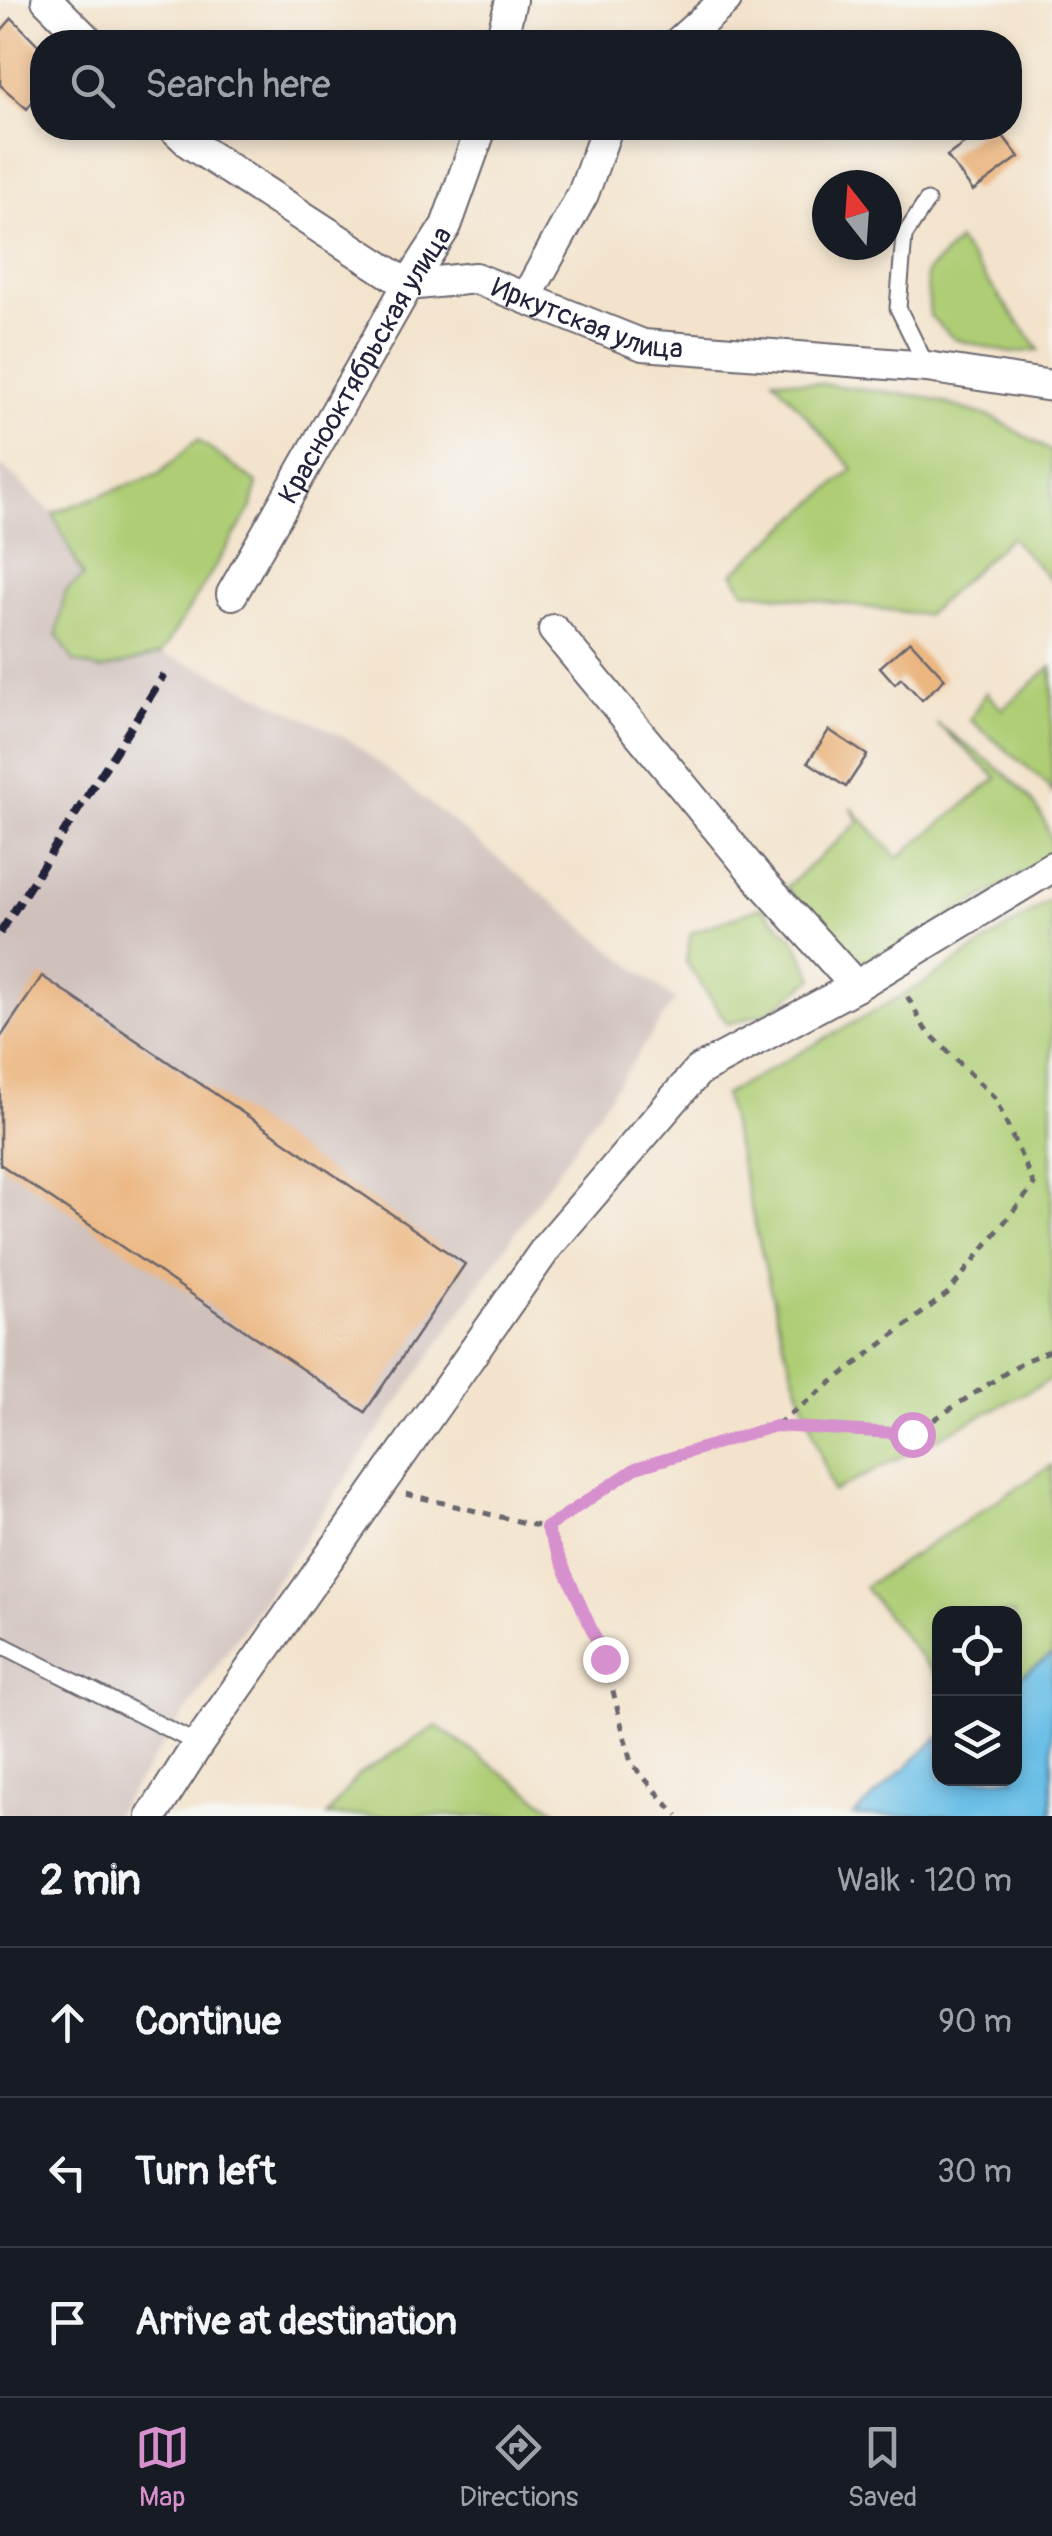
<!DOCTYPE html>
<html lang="en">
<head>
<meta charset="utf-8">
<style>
  body { margin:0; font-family:Pangolin,sans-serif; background:#20242c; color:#f1f3f6 }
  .controls { position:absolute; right:30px; bottom:30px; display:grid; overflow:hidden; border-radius:20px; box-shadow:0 5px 15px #0003 }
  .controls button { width:90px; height:90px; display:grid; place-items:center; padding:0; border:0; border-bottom:2px solid #363941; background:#171b24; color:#f1f3f6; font:50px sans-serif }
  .compass { position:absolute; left:812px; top:170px; width:90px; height:90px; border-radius:50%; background:#171b24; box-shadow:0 5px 15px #0003; rotate:343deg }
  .stop { position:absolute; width:30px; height:30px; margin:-22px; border:8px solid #d690ce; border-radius:50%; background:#fff }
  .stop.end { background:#d690ce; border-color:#fff; box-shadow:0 2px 10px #0008 }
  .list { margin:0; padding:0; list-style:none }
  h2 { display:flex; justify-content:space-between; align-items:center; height:130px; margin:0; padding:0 40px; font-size:42px }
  h2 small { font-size:32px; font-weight:400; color:#9ea1a6 }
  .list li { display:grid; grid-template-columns:65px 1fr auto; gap:30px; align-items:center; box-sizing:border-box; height:150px; padding:0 40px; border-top:2px solid #363941 }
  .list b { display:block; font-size:38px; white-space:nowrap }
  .list em { font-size:32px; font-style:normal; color:#9ea1a6 }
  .icon { flex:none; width:55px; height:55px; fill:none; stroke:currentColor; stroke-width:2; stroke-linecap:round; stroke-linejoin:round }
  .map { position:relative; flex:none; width:1052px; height:1816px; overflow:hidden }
  .search { position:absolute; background:#171b24; box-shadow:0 5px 15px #0003; left:30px; right:30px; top:30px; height:110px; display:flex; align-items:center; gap:25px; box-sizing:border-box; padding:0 35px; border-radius:40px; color:#9ea1a6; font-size:38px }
  .sheet { height:580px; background:#171b24 }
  nav { display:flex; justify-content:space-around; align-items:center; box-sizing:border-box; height:140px; border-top:2px solid #363941; background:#171b24; font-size:28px; color:#9ea1a6 }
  nav a { display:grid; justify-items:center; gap:5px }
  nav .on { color:#d690ce }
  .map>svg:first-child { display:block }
</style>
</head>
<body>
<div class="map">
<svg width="1052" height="1816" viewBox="0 0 1052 1816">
  <rect width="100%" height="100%" fill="#f6f6f2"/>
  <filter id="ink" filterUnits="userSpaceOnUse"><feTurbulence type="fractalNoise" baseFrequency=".01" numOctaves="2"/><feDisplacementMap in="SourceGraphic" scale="20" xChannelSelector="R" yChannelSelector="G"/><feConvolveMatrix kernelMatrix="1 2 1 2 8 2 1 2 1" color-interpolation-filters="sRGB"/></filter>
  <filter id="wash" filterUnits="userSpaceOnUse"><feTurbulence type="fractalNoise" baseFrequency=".0048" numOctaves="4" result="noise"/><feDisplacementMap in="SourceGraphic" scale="40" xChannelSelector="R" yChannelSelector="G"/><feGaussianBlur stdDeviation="2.25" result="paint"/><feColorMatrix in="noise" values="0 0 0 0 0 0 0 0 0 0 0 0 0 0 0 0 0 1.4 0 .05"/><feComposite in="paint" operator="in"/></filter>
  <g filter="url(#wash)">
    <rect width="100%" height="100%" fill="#f3e3cc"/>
    <path fill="#cfc0bb" d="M0,464L53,513L161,654L207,670L350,740L675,1000L114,1816H0Z"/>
    <path fill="#aecd75" stroke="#687858" stroke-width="2.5" d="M958,241L1039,350L1011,353L954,339L930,316L926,273Z
      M773,378L921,396L994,418L1052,452V581L1010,537L926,615L744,591L733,573L853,469Z
      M197,440L257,483L252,507L161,654L101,670L74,662L57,635L65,592L83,577L53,513L159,474Z
      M1052,666V793L1044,781L970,720L986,692L1002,709Z
      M936,723C980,757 1052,793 1052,855L900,949L857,967L786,887L859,822L851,807L898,858L997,778Z
      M1052,899V1379L833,1492L783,1342L724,1095L923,984Z
      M761,907L794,939L814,978L769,1012L728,1024L686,962L691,933Z
      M1052,1465V1655L1015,1680L1014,1614H940L939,1680L864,1587Z
      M437,1726L563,1816H327L358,1775Z"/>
    <path fill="#6abfe7" stroke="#467091" stroke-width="2.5" d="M1052,1655V1816H853L939,1737L940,1778H1014L1015,1680Z"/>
    <g id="blocks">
      <path fill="#ebb680" d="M12,18L42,49V88L27,109L0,85V32Z
        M986,128H997L1019,157L973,191L947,156Z
        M910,641L945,679L922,700L901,678L895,684L880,667Z
        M829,730L867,755L846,787L808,762Z
        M42,976L465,1264L365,1412L0,1164V1038Z"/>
    </g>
  </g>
  <g filter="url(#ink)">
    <use href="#blocks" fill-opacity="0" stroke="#6b666e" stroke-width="2.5"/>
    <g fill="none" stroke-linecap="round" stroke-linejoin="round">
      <defs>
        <path id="lane" d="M927,201L904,236L898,308L927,367
          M0,1644L198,1744"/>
        <g id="street">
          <path d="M47,0L89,42"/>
          <path d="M501,42L511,0"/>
          <path d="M679,42L726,0"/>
          <path id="s1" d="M174,128L191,144L408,285L475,278L643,345L927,367L1052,386"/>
          <path d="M526,298L583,194L607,128"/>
          <path id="s2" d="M232,594L408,285L446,226L481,128"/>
          <path d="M554,630L760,880L856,986"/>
          <path d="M152,1816L198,1744L547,1247L698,1071L856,986L1052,867"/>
        </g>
      </defs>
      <use href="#lane" stroke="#6b666e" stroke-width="19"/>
      <use href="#street" stroke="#6b666e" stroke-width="34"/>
      <path stroke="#6b666e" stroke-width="5" stroke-dasharray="8 8" stroke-linecap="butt" d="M778,1426L912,1434L1024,1361L1052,1350
        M406,1494L546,1528L637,1468L775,1426L948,1293L1034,1185L995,1098L925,1029L905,992
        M546,1528L605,1659L631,1763L678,1816"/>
      <use href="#lane" stroke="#fff" stroke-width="15"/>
      <use href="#street" stroke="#fff" stroke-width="30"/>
      <path stroke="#22223b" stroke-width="8" stroke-dasharray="15 8" stroke-linecap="butt" d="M0,933L164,675"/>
    </g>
  </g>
  <g fill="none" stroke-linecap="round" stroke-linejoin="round" filter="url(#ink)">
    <path stroke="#d690ce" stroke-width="12" d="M605,1659L546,1528L636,1468L775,1426L912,1434"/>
  </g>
  <g text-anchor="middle" stroke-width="8" stroke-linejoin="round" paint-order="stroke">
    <g font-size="28" fill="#22223b" stroke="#f6f6f2">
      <text dy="10" stroke="none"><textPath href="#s1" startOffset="470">Иркутская улица</textPath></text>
      <text dy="10" stroke="none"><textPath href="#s2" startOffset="265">Краснооктябрьская улица</textPath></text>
    </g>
  </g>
</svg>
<div class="controls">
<button><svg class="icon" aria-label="locate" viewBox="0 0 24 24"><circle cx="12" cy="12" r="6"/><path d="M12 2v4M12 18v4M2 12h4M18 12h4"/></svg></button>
<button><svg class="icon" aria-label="layers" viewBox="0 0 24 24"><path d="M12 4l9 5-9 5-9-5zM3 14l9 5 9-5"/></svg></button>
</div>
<svg class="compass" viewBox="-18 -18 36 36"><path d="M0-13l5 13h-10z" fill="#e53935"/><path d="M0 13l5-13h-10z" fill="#9ea1a6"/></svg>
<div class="stop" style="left:912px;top:1434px"></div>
<div class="stop end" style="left:605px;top:1659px"></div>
<div class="search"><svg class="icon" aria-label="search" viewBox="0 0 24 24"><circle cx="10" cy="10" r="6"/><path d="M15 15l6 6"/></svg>Search here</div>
</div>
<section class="sheet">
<h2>2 min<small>Walk · 120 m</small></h2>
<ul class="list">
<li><svg class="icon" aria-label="ahead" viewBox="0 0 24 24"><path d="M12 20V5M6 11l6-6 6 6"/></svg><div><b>Continue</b></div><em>90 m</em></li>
<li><svg class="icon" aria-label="left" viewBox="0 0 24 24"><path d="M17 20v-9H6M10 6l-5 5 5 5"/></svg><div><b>Turn left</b></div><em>30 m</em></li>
<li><svg class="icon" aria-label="arrive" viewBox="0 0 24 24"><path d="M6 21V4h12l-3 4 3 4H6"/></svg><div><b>Arrive at destination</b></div></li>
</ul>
</section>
<nav>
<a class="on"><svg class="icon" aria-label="map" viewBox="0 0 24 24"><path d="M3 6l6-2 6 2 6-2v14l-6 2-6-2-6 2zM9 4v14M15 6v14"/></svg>Map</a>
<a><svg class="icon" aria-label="directions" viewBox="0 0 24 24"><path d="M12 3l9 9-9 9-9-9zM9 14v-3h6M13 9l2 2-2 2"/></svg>Directions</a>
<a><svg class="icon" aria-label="saved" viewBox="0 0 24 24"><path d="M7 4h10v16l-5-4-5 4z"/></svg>Saved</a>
</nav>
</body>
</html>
